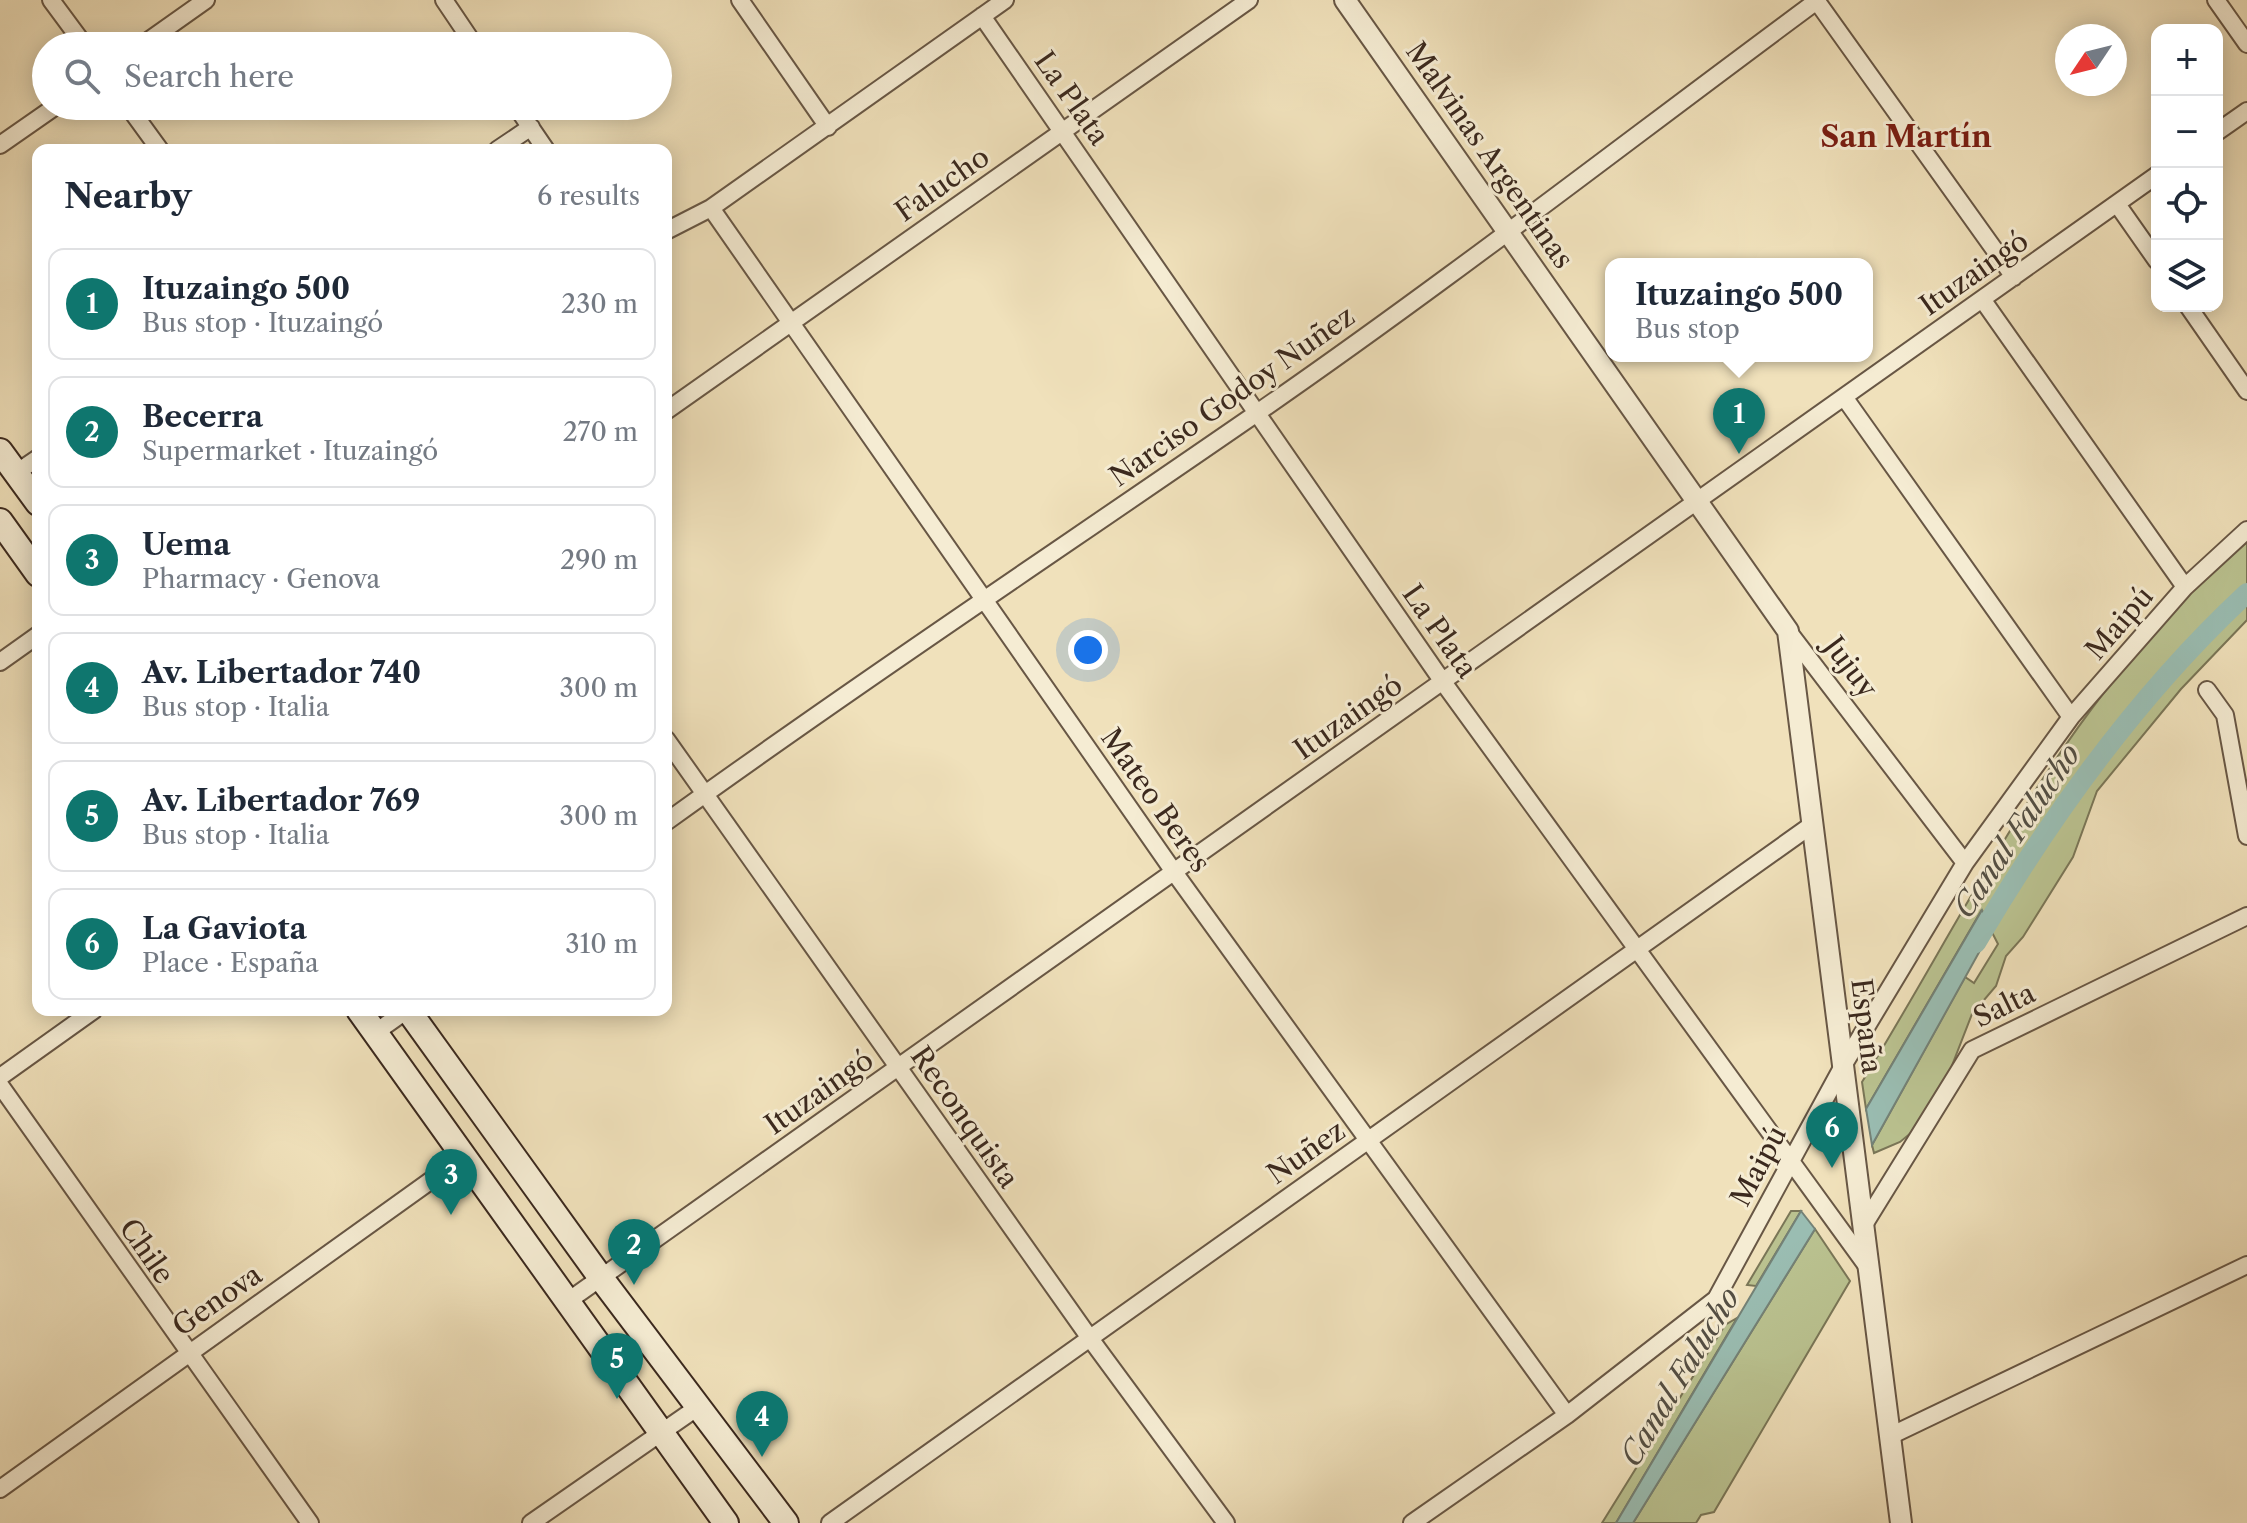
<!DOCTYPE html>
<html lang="en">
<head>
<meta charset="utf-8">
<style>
  body { margin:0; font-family:"Libre Caslon Text",serif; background:#f6f6f7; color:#1f2937 }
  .controls { position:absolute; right:24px; top:24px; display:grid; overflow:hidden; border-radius:16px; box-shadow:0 4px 20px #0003 }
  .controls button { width:72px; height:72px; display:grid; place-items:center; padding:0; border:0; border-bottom:2px solid #e0e1e3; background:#fff; color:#1f2937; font:40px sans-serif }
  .compass { position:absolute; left:2055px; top:24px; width:72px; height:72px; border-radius:50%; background:#fff; box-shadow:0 4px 20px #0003; rotate:235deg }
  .you { position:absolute; left:1088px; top:650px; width:28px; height:28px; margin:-20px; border:6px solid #fff; border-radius:50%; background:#1a73e8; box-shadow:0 0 0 12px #1a73e833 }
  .badge { display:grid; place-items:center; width:52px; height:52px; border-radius:50%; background:#0f766e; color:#fff; font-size:26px; font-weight:700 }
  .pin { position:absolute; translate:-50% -66px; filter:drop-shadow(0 2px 4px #0008) }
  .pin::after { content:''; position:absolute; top:42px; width:28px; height:24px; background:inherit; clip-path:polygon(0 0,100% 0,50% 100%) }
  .popup { position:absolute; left:1605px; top:258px; width:268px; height:104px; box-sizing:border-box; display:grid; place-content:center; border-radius:16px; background:#fff; filter:drop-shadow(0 2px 6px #0005); font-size:26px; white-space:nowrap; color:#747a83 }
  .popup b { font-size:30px; color:#1f2937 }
  .popup::after { content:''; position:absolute; left:50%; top:100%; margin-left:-16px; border:16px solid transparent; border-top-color:#fff }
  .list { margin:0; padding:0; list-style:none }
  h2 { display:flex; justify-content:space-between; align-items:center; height:104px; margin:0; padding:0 32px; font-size:34px }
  h2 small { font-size:26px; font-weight:400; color:#747a83 }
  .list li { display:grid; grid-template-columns:52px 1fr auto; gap:24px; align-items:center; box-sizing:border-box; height:112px; margin:0 16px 16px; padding:0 16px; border:2px solid #e0e1e3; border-radius:16px }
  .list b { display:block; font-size:30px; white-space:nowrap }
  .list p { margin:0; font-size:26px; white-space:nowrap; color:#747a83 }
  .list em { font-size:26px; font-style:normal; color:#747a83 }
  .icon { flex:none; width:44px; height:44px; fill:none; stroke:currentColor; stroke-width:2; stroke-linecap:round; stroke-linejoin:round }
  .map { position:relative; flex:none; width:2247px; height:1523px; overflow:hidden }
  .search { position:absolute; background:#fff; box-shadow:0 4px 20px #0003; left:32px; top:32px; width:640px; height:88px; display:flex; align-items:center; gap:20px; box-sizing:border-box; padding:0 28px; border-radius:44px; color:#747a83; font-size:30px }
  .panel { position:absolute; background:#fff; box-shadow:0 4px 20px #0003; left:32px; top:144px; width:640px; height:872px; border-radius:16px }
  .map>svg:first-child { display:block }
</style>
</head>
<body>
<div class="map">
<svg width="2247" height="1523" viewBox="0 0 2247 1523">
  <rect width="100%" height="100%" fill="#f0e1bb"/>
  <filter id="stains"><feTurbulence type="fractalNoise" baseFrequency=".0025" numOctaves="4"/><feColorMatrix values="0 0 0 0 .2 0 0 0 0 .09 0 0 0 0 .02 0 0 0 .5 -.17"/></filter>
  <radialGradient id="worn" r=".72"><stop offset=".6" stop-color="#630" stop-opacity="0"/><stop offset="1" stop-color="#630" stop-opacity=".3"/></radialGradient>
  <path fill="#bac290" stroke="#7a7657" stroke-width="2" d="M2247,542V620L2181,689L2097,791L2073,857L2023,937L2006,956L1996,986L1972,1014L1944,1086L1917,1128L1900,1142L1874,1153L1872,1145L1965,977L1974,983L1998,944L1981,911L1866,1109L1862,1082C1957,928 2034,765 2156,630C2185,598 2212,568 2247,542Z
    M1791,1211H1801L1756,1286L1747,1285Z
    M1815,1229L1850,1281L1714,1512L1701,1515L1696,1523H1633Z
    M1737,1318L1616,1523H1602L1725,1325Z"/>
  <path fill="#9abdb2" stroke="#748277" stroke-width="2" d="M1982,910L1992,929L1872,1145L1866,1109Z
    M1801,1211L1815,1229L1633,1523H1616Z"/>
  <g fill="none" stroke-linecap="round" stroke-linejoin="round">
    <path stroke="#9abdb2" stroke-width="20" d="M1976,943C2050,817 2139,693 2247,593"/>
    <defs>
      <path id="minor" d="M51,0L85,46
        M444,0L475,46
        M740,0L828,127
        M1816,0L2014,277
        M2216,0L2247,44
        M982,16L1443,682L1867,1266
        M141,46L206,0
        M128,106L160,150
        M516,106L546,150
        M2217,132L2247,111
        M0,145L56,106
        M497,150L531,127
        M2117,204L2157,261
        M711,208L1174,872L1567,1415
        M666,231L711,208L1005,0
        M1982,299L2185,587
        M2188,306L2247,391
        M1844,397L2071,717
        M666,411L1249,0
        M16,473L38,458
        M1788,631L1965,863
        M0,662L38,635
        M2207,690L2225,715L2247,836
        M666,739L1089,1337L1226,1523
        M666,822C860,682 1060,549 1257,413C1448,281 1631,138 1818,0
        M376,1032L407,1010
        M0,1077L94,1010
        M0,1085L310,1523
        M1862,1228L1972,1050L2247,916
        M568,1301L2157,175
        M1890,1436L2247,1265
        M0,1489L465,1156
        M531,1523L698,1407
        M830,1523L1813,824
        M1412,1523L1567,1415L1716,1299L1844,1064L1965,863L2071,717L2185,587L2247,530"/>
      <path id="tertiary" d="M1345,0L1788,631L1901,1523"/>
      <path id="secondary" d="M0,451L38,503
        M0,521L38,574
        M359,1010L726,1523
        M408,1010L601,1278L786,1523"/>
    </defs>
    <use href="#minor" stroke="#685745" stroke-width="20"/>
    <use href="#tertiary" stroke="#685745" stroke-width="24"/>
    <use href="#secondary" stroke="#3b291e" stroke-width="28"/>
    <use href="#minor" stroke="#f5ecd3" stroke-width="16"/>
    <use href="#tertiary" stroke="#f5ecd3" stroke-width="20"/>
    <use href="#secondary" stroke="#f5ecd3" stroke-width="24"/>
  </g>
  <g text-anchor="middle" stroke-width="6" stroke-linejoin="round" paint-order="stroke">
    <g font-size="28" fill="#3b291e" stroke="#f5ecd3">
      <text transform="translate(1072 98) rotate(55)" y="10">La Plata</text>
      <text transform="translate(1490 155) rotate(55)" y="10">Malvinas Argentinas</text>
      <text transform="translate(942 184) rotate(-35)" y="10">Falucho</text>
      <text transform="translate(1974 273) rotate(-35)" y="10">Ituzaingó</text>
      <text transform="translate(1232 396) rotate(-35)" y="10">Narciso Godoy Nuñez</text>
      <text transform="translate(2119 623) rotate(-49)" y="10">Maipú</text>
      <text transform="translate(1440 631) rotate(55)" y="10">La Plata</text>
      <text transform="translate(1851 667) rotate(53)" y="10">Jujuy</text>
      <text transform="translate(1348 717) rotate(-35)" y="10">Ituzaingó</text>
      <text transform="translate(1156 800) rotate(55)" y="10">Mateo Beres</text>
      <text transform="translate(2004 1005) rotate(-26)" y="10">Salta</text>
      <text transform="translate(1867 1026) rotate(83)" y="10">España</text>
      <text transform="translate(819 1092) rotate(-35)" y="10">Ituzaingó</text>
      <text transform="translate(965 1117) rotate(55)" y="10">Reconquista</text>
      <text transform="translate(1306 1152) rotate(-35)" y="10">Nuñez</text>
      <text transform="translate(1758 1166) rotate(-62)" y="10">Maipú</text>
      <text transform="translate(147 1251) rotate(55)" y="10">Chile</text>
      <text transform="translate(217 1300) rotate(-35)" y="10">Genova</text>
    </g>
    <g font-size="30" font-weight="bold" fill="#7a1f14" stroke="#f5ecd3">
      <text x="1906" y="147">San Martín</text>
    </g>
    <g font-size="30" font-style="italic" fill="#534e43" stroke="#f5ecd3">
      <text transform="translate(2017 831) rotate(-56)" y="10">Canal Falucho</text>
      <text transform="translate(1680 1377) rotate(-59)" y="10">Canal Falucho</text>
    </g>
  </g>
  <rect width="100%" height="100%" filter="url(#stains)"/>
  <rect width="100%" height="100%" fill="url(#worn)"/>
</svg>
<div class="controls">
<button>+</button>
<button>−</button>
<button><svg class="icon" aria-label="locate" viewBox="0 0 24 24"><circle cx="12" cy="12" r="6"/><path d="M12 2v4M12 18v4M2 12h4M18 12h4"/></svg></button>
<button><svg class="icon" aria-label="layers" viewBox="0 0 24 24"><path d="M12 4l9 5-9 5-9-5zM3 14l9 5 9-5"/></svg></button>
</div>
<svg class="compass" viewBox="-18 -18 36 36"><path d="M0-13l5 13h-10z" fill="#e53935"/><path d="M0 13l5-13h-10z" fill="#747a83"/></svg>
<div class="you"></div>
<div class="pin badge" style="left:1739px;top:454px">1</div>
<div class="popup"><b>Ituzaingo 500</b>Bus stop</div>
<div class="pin badge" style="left:634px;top:1285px">2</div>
<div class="pin badge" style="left:451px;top:1215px">3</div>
<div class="pin badge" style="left:762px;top:1457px">4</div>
<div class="pin badge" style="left:617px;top:1399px">5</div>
<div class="pin badge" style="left:1832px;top:1168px">6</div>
<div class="search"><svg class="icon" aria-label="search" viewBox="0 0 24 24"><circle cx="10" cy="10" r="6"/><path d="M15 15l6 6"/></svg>Search here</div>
<section class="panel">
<h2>Nearby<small>6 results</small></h2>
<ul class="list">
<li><span class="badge">1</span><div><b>Ituzaingo 500</b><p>Bus stop · Ituzaingó</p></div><em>230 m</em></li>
<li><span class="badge">2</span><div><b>Becerra</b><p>Supermarket · Ituzaingó</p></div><em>270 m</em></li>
<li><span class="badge">3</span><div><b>Uema</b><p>Pharmacy · Genova</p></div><em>290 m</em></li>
<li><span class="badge">4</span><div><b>Av. Libertador 740</b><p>Bus stop · Italia</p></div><em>300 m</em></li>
<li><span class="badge">5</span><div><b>Av. Libertador 769</b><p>Bus stop · Italia</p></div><em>300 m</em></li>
<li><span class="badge">6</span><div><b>La Gaviota</b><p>Place · España</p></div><em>310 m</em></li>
</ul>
</section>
</div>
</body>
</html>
